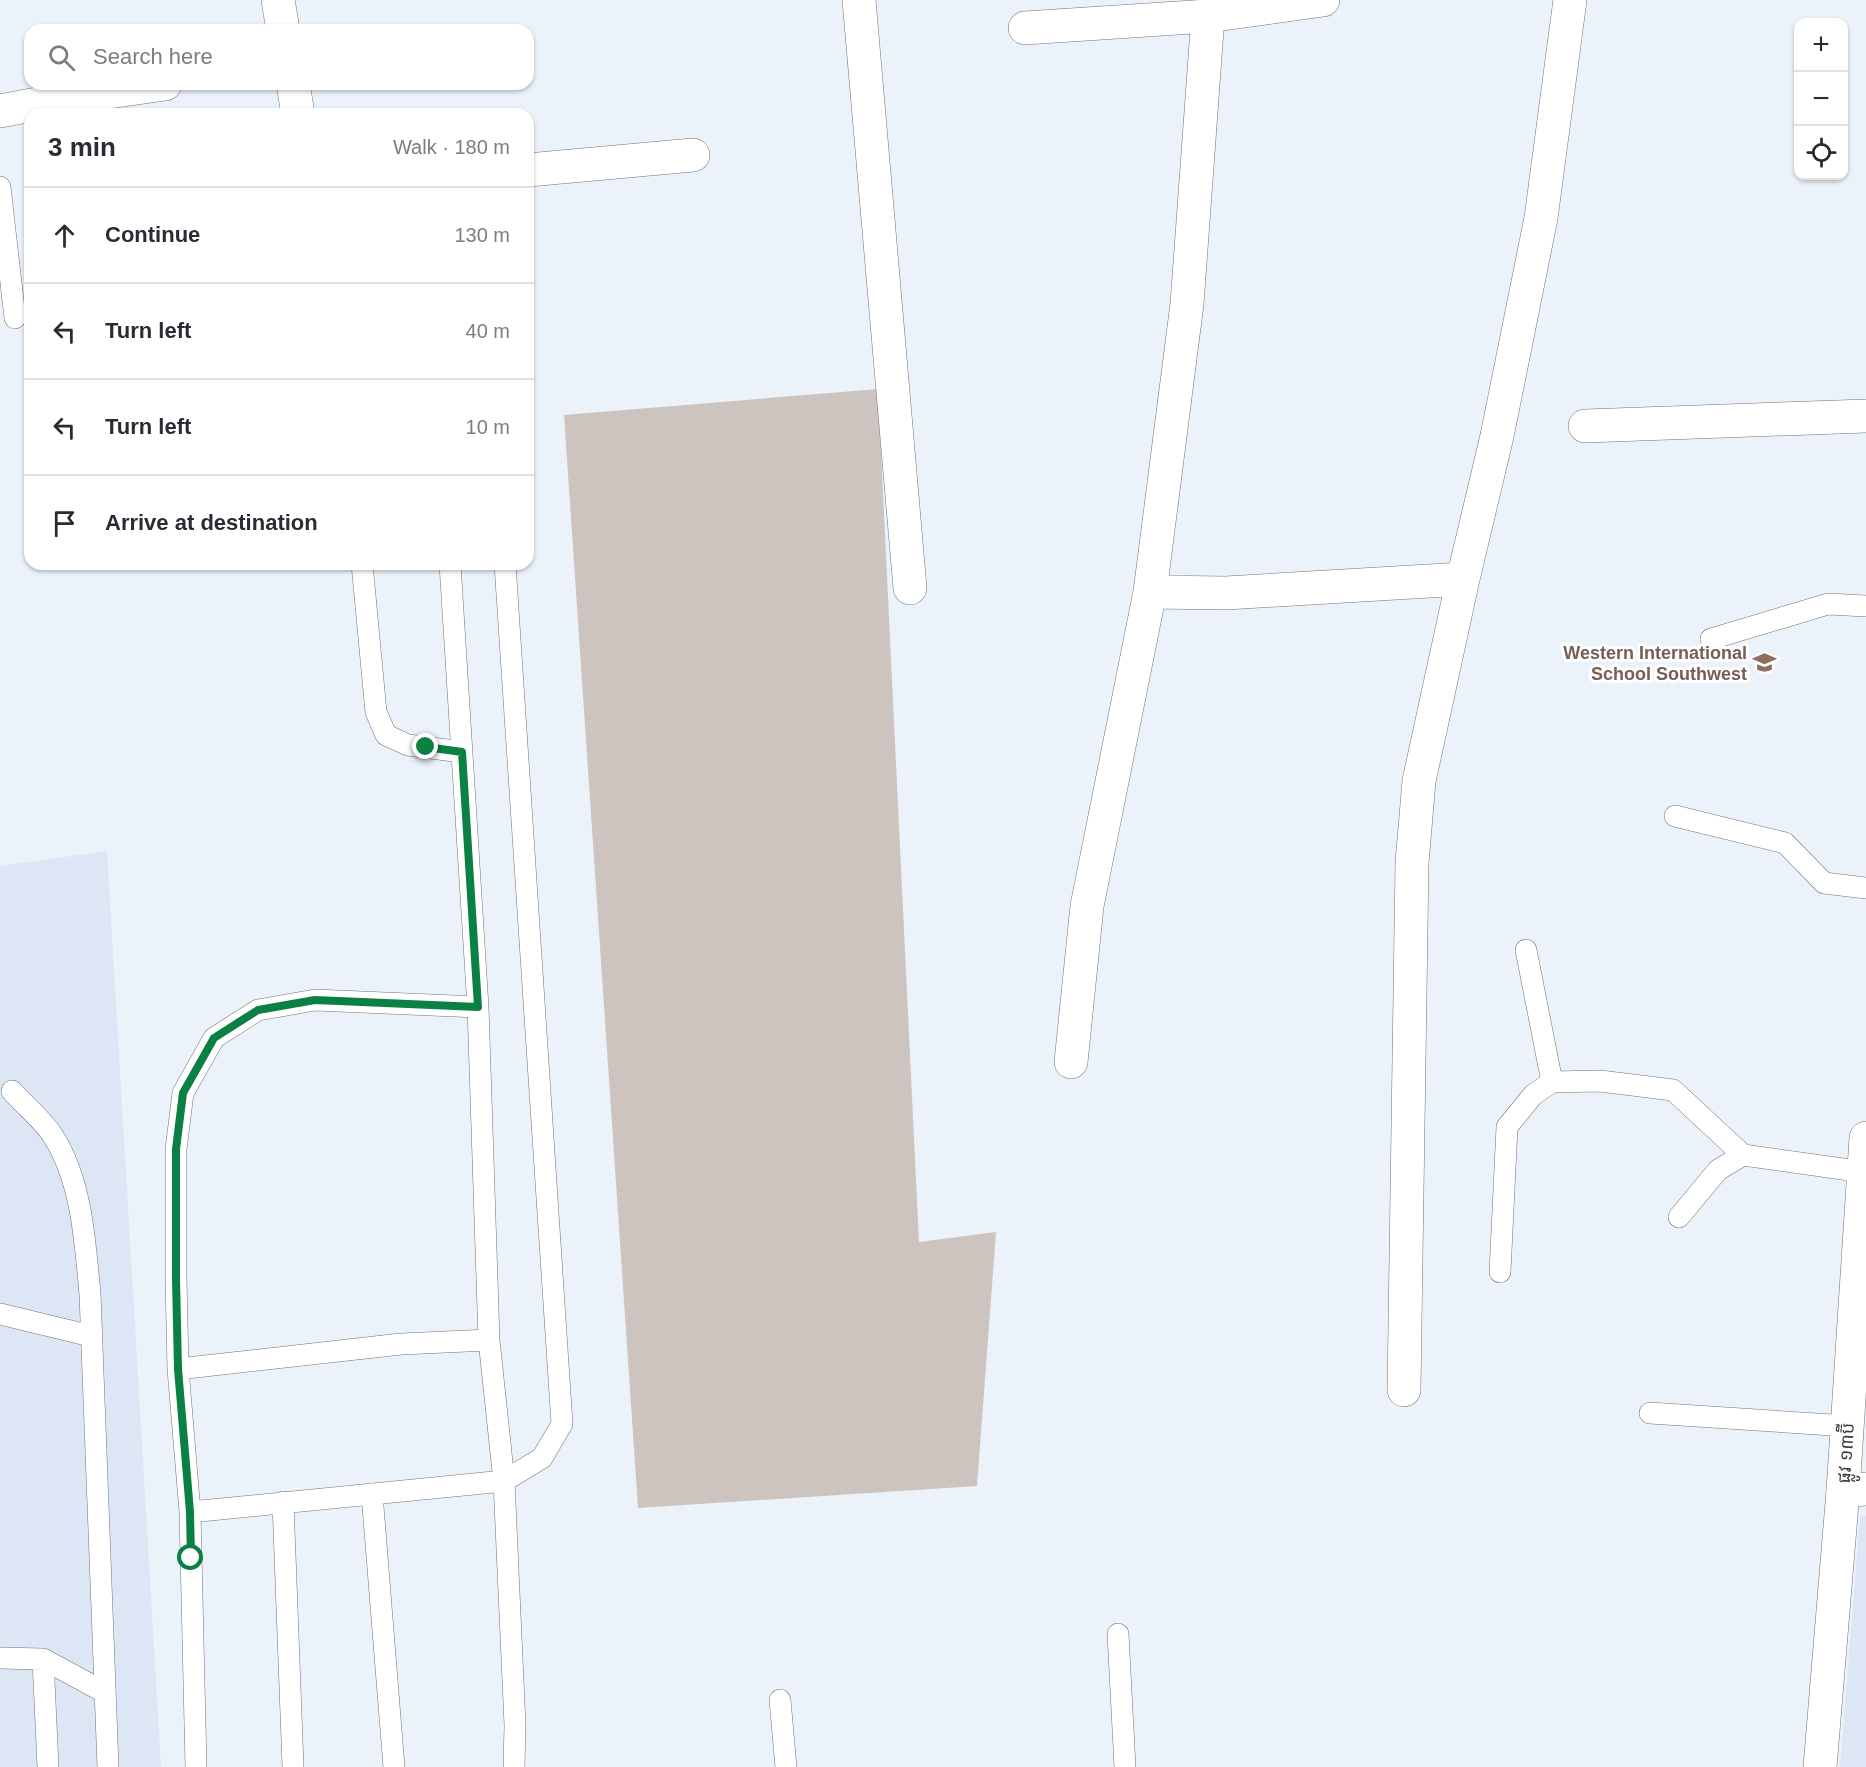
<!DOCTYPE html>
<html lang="en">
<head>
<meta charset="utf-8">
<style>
  body { margin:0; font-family:Arial,"Noto Sans Khmer",sans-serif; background:#f7f7f7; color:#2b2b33 }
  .controls { position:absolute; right:18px; top:18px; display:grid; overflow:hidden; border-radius:12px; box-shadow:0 2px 4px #0004 }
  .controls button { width:54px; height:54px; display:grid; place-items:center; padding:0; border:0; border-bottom:2px solid #e1e1e2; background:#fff; color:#2b2b33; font:30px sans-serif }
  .stop { position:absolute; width:18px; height:18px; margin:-14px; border:4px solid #0b8043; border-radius:50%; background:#fff }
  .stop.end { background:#0b8043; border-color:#fff; box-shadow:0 2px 6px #0008 }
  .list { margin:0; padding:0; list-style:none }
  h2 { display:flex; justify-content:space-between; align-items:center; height:78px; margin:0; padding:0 24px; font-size:26px }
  h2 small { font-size:20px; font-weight:400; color:#7c7c81 }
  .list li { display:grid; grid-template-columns:39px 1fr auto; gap:18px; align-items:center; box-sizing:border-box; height:96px; padding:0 24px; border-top:2px solid #e1e1e2 }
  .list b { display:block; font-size:22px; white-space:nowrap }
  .list em { font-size:20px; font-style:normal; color:#7c7c81 }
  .icon { flex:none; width:33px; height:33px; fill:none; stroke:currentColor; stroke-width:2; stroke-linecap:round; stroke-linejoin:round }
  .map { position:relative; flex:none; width:1866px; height:1767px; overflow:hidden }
  .search { position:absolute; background:#fff; box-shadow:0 2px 4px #0004; left:24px; top:24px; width:510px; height:66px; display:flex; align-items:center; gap:15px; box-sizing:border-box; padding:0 21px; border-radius:18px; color:#7c7c81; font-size:22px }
  .panel { position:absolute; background:#fff; box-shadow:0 2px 4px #0004; left:24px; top:108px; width:510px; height:462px; border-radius:18px }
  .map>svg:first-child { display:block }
</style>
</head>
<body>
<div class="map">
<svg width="1866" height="1767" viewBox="0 0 1866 1767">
  <rect width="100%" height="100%" fill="#ecf2fa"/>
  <path fill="#dce6f4" d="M107,851L161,1767H0V866Z
    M1866,1516V1767H1840L1860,1517Z"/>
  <path fill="#cec4bf" d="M878,389L919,1242L996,1232L977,1486L638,1508L564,415Z"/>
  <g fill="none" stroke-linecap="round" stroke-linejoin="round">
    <defs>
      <path id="service" d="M0,187L15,318
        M362,564L376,712L386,735L408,745L462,752
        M450,564L478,1007L489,1340L504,1481L515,1725L514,1767
        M1711,639L1828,604L1866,606
        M1675,816L1785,843L1824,883L1866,888
        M1526,950L1552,1082
        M12,1091C25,1106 43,1120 53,1136C82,1181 85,1242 90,1294L108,1767
        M1679,1217L1718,1170L1743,1155L1864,1172
        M1500,1272L1507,1127L1533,1095L1552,1082L1600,1081L1673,1090L1743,1155
        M0,1314L91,1336
        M178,1369L401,1344L489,1340
        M1650,1413L1848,1426
        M372,1494L394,1767
        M283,1502L293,1767
        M190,1512L504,1481L542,1458L562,1424L505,564
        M1118,1634L1125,1767
        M0,1658L43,1659L104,1692
        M43,1659L48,1767
        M780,1700L786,1767
        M196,1767L190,1512L178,1369L176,1279V1149L183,1093L214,1038L258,1010L315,1000L478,1007"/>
      <path id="minor" d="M278,0L283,30
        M859,0L910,588
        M1025,28L1208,16L1323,0
        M293,84L298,114
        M0,111L74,97L165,84
        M528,170L693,155
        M1585,426L1866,416
        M1150,592L1226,593L1463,579
        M1071,1062L1087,906L1150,592L1187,304L1208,16
        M1404,1390L1412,863L1419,781L1463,579L1497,436L1541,218L1570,0
        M1843,1491L1866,1489"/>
      <path id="tertiary" d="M1820,1767L1843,1491L1866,1138"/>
    </defs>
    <use href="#service" stroke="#6e747b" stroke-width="22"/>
    <use href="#minor" stroke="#6e747b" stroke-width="34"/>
    <use href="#tertiary" stroke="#6e747b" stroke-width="34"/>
    <use href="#service" stroke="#fff" stroke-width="21"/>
    <use href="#minor" stroke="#fff" stroke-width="33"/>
    <use href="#tertiary" stroke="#fff" stroke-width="33"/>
  </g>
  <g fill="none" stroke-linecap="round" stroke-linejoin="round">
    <path stroke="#0b8043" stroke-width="8" d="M191,1558L190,1512L178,1369L176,1279V1149L183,1093L214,1038L258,1010L315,1000L478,1007L462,752L426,747"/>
  </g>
  <defs>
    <symbol id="school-bare" viewBox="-9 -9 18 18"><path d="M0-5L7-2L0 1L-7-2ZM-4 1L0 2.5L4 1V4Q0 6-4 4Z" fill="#8d6e63" stroke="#fefefe" stroke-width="2.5" paint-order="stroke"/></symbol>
  </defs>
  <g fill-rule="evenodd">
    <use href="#school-bare" x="1748" y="646" width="33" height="33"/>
  </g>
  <g text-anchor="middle" stroke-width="6" stroke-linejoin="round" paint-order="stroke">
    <g font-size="18" font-weight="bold" fill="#785e54" stroke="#fefefe" text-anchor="end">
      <text x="1747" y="659">Western International<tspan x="1747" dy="21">School Southwest</tspan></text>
    </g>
    <g font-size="18" fill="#383a3d" stroke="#fefefe">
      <text transform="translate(1846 1453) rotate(-86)" y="6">ផ្លូវ ១៣ប៊ី</text>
    </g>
  </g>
</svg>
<div class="controls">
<button>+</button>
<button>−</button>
<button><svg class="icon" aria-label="locate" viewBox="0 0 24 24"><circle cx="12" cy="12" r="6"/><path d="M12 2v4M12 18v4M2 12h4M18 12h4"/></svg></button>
</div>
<div class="stop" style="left:191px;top:1558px"></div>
<div class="stop end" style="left:426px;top:747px"></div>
<div class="search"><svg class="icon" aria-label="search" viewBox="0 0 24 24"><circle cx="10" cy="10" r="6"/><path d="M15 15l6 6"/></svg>Search here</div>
<section class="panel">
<h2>3 min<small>Walk · 180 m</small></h2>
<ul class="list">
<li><svg class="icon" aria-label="ahead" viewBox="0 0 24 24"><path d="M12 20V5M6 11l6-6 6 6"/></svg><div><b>Continue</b></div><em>130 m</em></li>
<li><svg class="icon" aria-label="left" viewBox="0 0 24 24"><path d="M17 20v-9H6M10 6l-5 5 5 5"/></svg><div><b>Turn left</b></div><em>40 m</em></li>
<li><svg class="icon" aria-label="left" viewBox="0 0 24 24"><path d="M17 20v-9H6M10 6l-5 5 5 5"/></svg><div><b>Turn left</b></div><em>10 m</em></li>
<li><svg class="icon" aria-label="arrive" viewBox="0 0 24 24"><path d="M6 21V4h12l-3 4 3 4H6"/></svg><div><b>Arrive at destination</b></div></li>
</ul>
</section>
</div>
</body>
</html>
